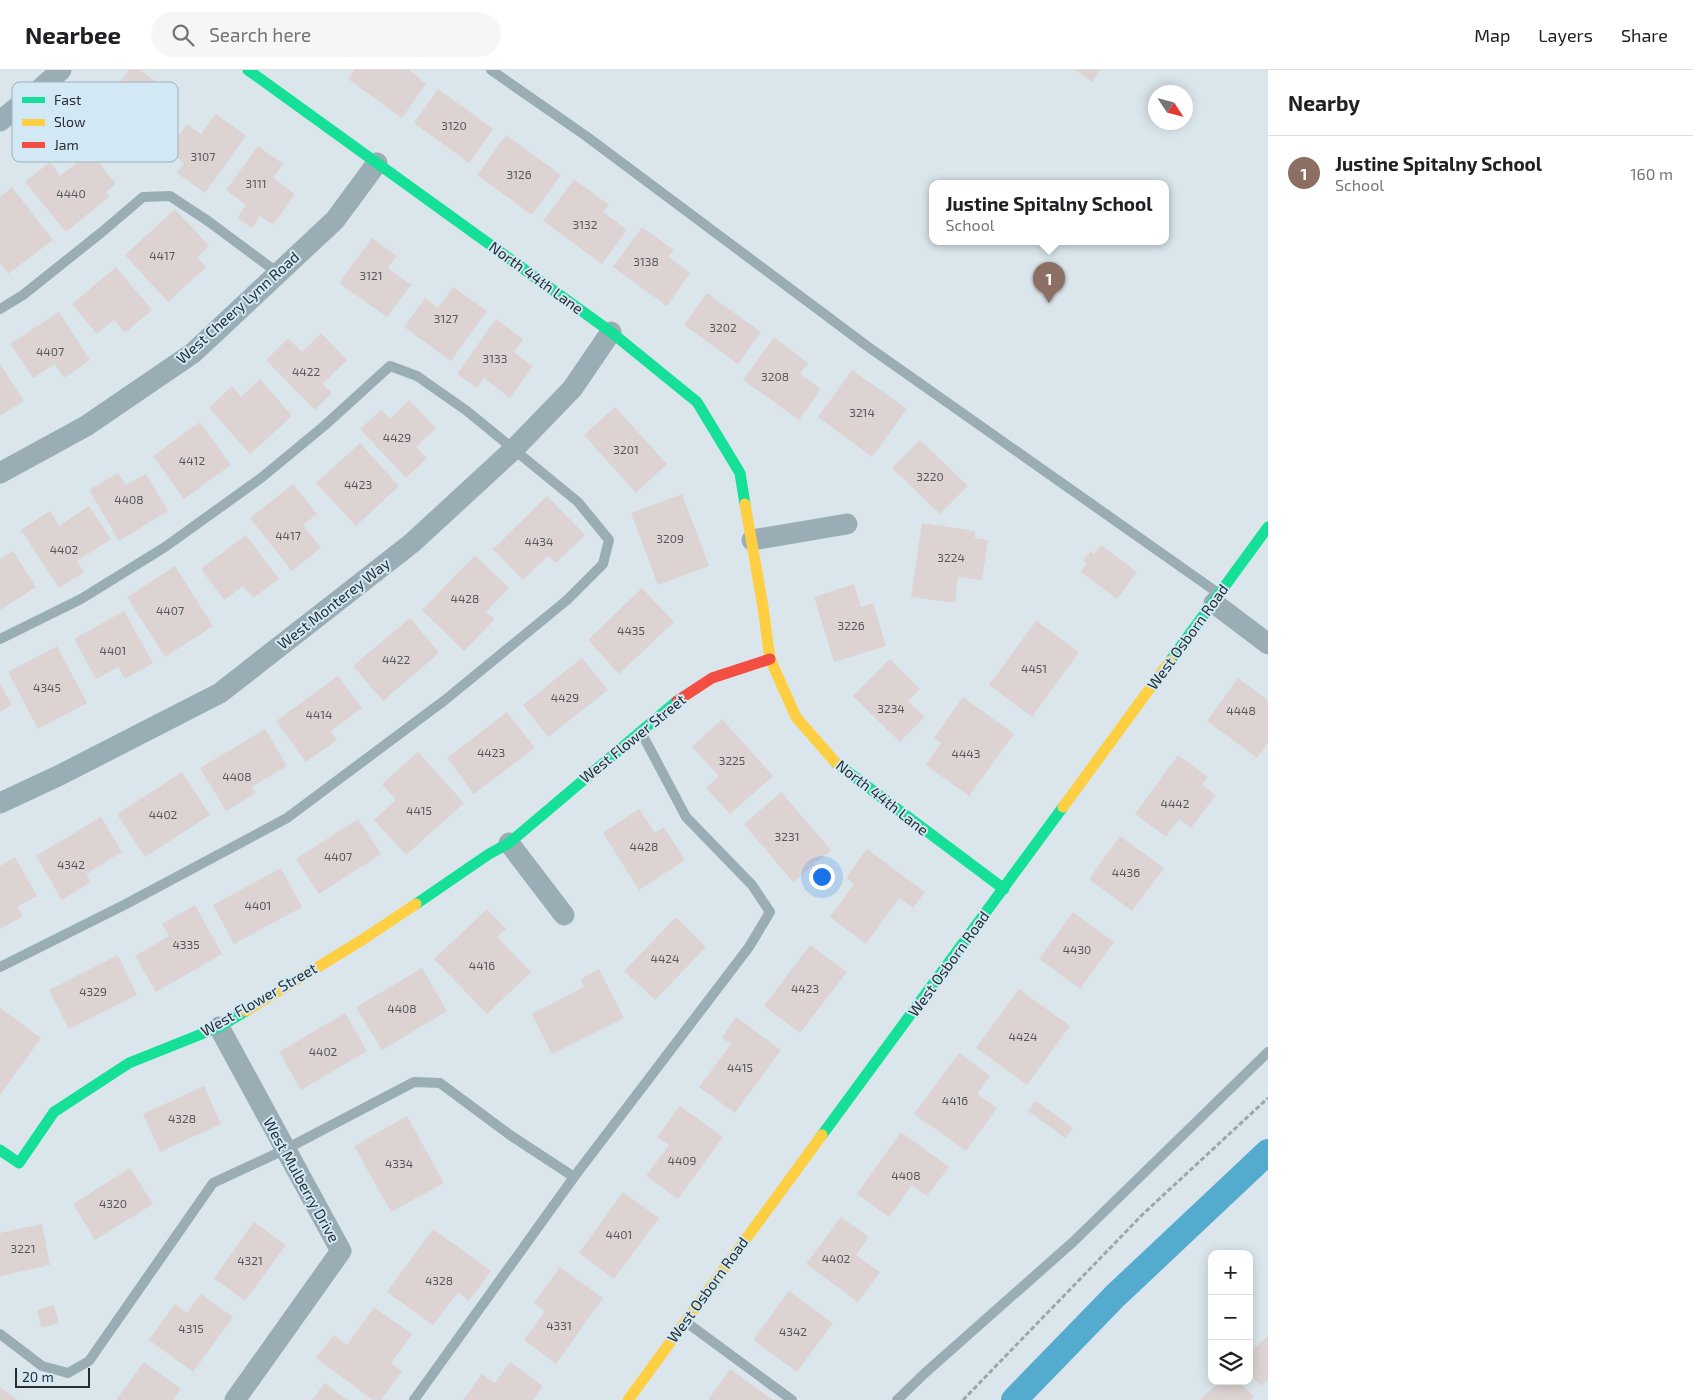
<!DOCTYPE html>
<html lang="en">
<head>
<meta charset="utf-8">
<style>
  body { margin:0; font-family:"Exo 2",sans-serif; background:#f6f6f6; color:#202124 }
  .controls { position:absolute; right:15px; bottom:15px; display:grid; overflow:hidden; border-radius:10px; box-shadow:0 2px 12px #0003 }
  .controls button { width:45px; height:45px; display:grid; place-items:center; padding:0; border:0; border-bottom:1px solid #e0e0e0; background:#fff; color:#202124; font:25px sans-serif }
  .compass { position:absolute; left:1148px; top:15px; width:45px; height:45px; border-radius:50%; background:#fff; box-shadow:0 2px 12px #0003; rotate:126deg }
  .scale { position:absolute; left:15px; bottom:12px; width:75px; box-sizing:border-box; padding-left:5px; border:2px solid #262e33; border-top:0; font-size:14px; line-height:18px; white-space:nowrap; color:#262e33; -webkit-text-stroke:4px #d2e8f4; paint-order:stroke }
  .you { position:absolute; left:821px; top:806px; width:18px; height:18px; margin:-12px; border:4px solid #fff; border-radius:50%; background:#1a73e8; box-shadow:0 0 0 8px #1a73e833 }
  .badge { display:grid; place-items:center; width:32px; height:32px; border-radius:50%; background:#2563eb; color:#fff; font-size:16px; font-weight:700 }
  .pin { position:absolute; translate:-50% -41px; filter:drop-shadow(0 1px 2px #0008) }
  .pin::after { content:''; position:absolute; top:26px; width:18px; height:15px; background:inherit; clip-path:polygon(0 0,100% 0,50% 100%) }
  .popup { position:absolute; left:929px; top:110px; width:240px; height:65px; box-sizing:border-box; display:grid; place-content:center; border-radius:10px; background:#fff; filter:drop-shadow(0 1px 4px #0005); font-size:16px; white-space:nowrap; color:#757577 }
  .popup b { font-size:19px; color:#202124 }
  .popup::after { content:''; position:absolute; left:50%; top:100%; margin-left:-10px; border:10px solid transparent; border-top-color:#fff }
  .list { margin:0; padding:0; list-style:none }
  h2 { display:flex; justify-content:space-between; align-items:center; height:65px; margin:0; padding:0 20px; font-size:21px }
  h2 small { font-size:16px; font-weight:400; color:#757577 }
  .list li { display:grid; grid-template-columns:32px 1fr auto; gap:15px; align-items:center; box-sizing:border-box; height:75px; padding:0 20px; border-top:1px solid #e0e0e0 }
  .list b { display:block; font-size:19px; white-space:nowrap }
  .list p { margin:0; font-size:16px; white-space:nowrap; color:#757577 }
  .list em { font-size:16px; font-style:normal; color:#757577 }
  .icon { flex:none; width:28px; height:28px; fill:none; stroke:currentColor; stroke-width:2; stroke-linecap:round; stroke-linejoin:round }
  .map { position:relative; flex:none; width:1268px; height:1330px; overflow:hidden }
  header { display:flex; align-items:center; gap:30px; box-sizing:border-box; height:70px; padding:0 25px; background:#fff; border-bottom:1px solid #e0e0e0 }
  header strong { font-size:24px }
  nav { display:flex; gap:28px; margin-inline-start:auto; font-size:18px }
  .search { width:350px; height:45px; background:#f6f6f6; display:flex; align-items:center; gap:12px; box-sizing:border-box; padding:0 18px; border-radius:28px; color:#757577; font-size:19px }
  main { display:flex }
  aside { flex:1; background:#fff }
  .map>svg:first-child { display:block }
</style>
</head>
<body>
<header>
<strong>Nearbee</strong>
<div class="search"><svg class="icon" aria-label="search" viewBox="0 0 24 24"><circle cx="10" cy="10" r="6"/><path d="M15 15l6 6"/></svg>Search here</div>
<nav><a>Map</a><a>Layers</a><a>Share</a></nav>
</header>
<main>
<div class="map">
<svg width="1268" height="1330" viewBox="0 0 1268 1330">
  <rect width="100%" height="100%" fill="#dae6ec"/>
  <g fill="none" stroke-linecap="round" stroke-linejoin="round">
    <path stroke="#55abcd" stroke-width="26" d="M1014,1330L1115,1226L1268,1082"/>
  </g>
  <path fill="#ddd3d3" d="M129,0H140L169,21L159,35L177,47L154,78L100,39Z
    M354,0H409L426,14L402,48L348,9Z
    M1075,0H1101L1092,12Z
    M438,19L493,59L469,93L414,53Z
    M216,44L246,66L205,123L177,103L184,93L167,81L187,54L201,64Z
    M506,65L561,105L532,145L477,105Z
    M258,76L283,94L273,108L295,124L273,155L260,146L252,158L237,148L246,135L226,120Z
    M90,82L116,114L106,122L110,126L66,162L25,112L50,92L60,106Z
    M574,109L609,135L603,142L627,160L602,194L543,151Z
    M12,117L53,170L8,204L0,193V127Z
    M175,139L209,176L197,187L206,197L168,232L125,185Z
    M642,157L674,180L668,187L690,203L667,236L613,197Z
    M372,168L397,186L388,198L411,215L387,247L339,213Z
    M116,197L152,240L125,263L114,250L97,264L72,234Z
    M453,217L487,241L451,291L404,257L425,228L438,238Z
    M707,223L761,262L738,294L684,255Z
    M59,242L90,290L64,308L55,294L33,308L10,274Z
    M496,249L523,269L514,282L533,296L510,328L484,308L477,318L457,304Z
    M321,263L347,290L322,314L332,323L315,340L266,290L288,268L302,282Z
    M774,267L808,293L800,304L821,319L799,350L743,310Z
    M0,294L24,331L0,346Z
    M852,300L907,339L872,387L818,347Z
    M260,309L292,346L250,384L209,338L232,316L241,327Z
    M409,330L436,358L416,377L427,388L406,408L360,359L381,340L390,349Z
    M615,337L667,394L636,423L584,365Z
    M200,352L231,395L184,429L153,386Z
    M920,370L968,416L940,444L892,398Z
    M360,373L399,416L356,456L316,413Z
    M118,403L126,415L146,404L168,441L119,471L89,420Z
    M293,414L317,444L303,455L321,478L292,501L250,448Z
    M682,424L709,496L658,515L631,443Z
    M547,426L585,465L556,493L548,486L523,510L493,479Z
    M89,436L111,469L77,491L84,502L59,518L21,460L50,441L59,456Z
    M922,453L975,461V468L988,470L982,510L958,507L955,533L911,527Z
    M246,465L279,509L253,528L243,516L224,530L201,499Z
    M1101,475L1137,502L1117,529L1081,502L1087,493L1083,491L1091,481L1094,484Z
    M13,481L36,517L0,540V489Z
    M475,485L509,518L486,542L495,549L464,581L422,540Z
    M175,496L213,556L165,587L127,527Z
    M854,514L861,537L873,533L886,576L834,592L814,527Z
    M642,518L674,552L619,604L588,570Z
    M124,541L153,593L125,609L118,597L96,609L74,569Z
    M410,548L439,583L383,631L353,596Z
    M1036,551L1079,582L1032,647L989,615Z
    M57,576L87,633L38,659L8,602Z
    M582,588L608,620L548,667L523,635Z
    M890,589L920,619L908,631L925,647L900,672L853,626Z
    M338,606L362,638L331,661L337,670L306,692L276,651Z
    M1238,608L1268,630V673L1257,688L1207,651Z
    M0,614L12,635L0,642Z
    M963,627L1014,664L969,726L926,695L941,673L934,668Z
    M507,642L535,678L474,724L447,688Z
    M722,649L773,706L730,744L706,718L719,706L692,677Z
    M265,659L287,696L252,717L256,723L226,741L200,698Z
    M418,682L464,733L406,785L374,750L396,730L382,714Z
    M1178,685L1208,707L1202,715L1216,725L1191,758L1179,749L1166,767L1135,744Z
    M182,702L210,745L145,787L117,744Z
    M781,722L831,780L793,812L744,754Z
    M639,739L655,763L664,757L685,790L639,820L603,763Z
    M101,747L122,782L86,804L91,812L62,830L36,786Z
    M358,749L381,784L319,824L296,789Z
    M1120,766L1164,798L1132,841L1089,809Z
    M867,779L925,822L913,838L899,828L866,874L830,847L854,814L846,808Z
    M15,787L37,826L17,837L23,846L0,859V796Z
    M281,798L302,837L234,874L213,835Z
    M195,835L222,884L156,922L135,886L169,866L162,854Z
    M487,839L506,859L497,867L531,902L487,944L434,889Z
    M1073,842L1114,872L1080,919L1039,889Z
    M676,847L706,877L655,930L624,901Z
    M810,875L847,902L800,963L764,936Z
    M118,885L137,925L69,959L49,920Z
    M422,898L447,941L382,980L356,937Z
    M599,899L624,948L552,984L532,944L584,917L581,909Z
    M1019,919L1070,956L1027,1015L976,978Z
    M0,938L41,968L0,1025Z
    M345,943L367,981L301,1020L279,982Z
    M736,947L781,980L735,1043L699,1017L731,974L722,968Z
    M959,983L990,1006L977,1024L997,1038L966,1081L914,1044Z
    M204,1016L221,1054L160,1082L143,1044Z
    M1036,1031L1073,1058L1065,1068L1028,1041Z
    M680,1036L723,1067L678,1129L646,1106L669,1075L657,1067Z
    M407,1046L444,1113L391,1142L354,1076Z
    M901,1062L949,1097L927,1126L912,1115L889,1147L857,1124Z
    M130,1098L153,1134L95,1170L73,1134Z
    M623,1122L659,1148L614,1209L579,1183Z
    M841,1147L869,1167L856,1185L880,1202L858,1232L806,1194Z
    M254,1152L286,1175L245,1231L214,1208Z
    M42,1154L50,1195L0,1206V1163Z
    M433,1159L491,1201L469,1231L458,1222L433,1255L387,1222Z
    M560,1197L603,1228L556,1294L524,1270L545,1241L534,1233Z
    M789,1221L833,1253L797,1302L753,1270Z
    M201,1224L233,1247L193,1302L149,1270L175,1234L187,1243Z
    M54,1235L59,1253L41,1258L37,1240Z
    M374,1237L412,1264L391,1293L402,1301L381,1330H373L316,1288L334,1265L347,1275Z
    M1268,1266V1310L1261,1316L1249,1303V1283Z
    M144,1292L181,1319L173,1330H116Z
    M510,1292L543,1316L533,1330H463L482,1304L495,1313Z
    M730,1299L773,1330H708Z
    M1220,1311H1239L1254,1327L1251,1330H1200Z
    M325,1313L347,1330H312Z
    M0,1317L18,1330H0Z"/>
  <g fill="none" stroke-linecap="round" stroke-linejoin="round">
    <path stroke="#99a7af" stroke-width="3" stroke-dasharray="5 2.5" stroke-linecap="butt" d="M963,1330L1143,1144L1268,1028"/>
    <path stroke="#9aadb5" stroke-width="10" d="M491,0L586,66L867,276L1218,523
      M0,239L23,225L102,162L143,127L170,126L208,151L278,203
      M0,569L81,529L165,477L261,408L324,356L390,296L417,306L467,341L578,432L609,470L603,494L567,530L445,630L287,748L126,834L0,897
      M686,1252L792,1330
      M0,1264L42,1296L68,1303L89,1291L213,1113L284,1080L414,1012L440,1013L510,1065L574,1107
      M414,1330L574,1107L749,877L770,842L752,815L686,747L641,662
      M897,1330L925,1303L1073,1172L1268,982"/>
    <path stroke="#9aadb5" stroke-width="21" d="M0,51L38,21L61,0
      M0,403L86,356L193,283L335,150L377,93
      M752,470L847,454
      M1214,533L1268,574
      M0,733L60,705L220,623L412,473L514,379L572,319L611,262
      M509,773L564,845
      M219,957L341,1181L235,1330"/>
    <path stroke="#16e098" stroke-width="11" d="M248,0L611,262L697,332L740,403L745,434
      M1170,591L1268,457
      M836,693L1004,819
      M416,834L489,784L509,773L677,631
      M822,1065L1063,737
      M0,1080L19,1093L54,1042L129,993L219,957L246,941"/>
    <path stroke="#ffcf43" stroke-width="11" d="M745,434L763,537L770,589L796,647L836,693
      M1063,737L1170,591
      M246,941L362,870L416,834
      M628,1330L822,1065"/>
    <path stroke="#f24e42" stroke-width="11" d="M677,631L712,608L770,589"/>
  </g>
  <g text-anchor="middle" stroke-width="4" stroke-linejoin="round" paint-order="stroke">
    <g font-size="12" fill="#54575b">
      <text x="454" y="60">3120</text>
      <text x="203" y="91">3107</text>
      <text x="519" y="109">3126</text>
      <text x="256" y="118">3111</text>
      <text x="71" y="128">4440</text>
      <text x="585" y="159">3132</text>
      <text x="162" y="190">4417</text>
      <text x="646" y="196">3138</text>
      <text x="371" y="210">3121</text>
      <text x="446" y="253">3127</text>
      <text x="723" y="262">3202</text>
      <text x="50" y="286">4407</text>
      <text x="495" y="293">3133</text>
      <text x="306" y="306">4422</text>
      <text x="775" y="311">3208</text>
      <text x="862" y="347">3214</text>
      <text x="397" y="372">4429</text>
      <text x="626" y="384">3201</text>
      <text x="192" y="395">4412</text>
      <text x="930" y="411">3220</text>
      <text x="358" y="419">4423</text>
      <text x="129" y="434">4408</text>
      <text x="288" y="470">4417</text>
      <text x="670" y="473">3209</text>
      <text x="539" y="476">4434</text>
      <text x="64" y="484">4402</text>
      <text x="951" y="492">3224</text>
      <text x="465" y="533">4428</text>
      <text x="170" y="545">4407</text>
      <text x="851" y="560">3226</text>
      <text x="631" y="565">4435</text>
      <text x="113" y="585">4401</text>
      <text x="396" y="594">4422</text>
      <text x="1034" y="603">4451</text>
      <text x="47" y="622">4345</text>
      <text x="565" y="632">4429</text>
      <text x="891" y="643">3234</text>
      <text x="1241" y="645">4448</text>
      <text x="319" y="649">4414</text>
      <text x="491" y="687">4423</text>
      <text x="966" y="688">4443</text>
      <text x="732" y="695">3225</text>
      <text x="237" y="711">4408</text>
      <text x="1175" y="738">4442</text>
      <text x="419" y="745">4415</text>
      <text x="163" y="749">4402</text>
      <text x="787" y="771">3231</text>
      <text x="644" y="781">4428</text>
      <text x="338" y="791">4407</text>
      <text x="71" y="799">4342</text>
      <text x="1126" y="807">4436</text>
      <text x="258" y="840">4401</text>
      <text x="186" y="879">4335</text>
      <text x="1077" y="884">4430</text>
      <text x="665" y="893">4424</text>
      <text x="482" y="900">4416</text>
      <text x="805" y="923">4423</text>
      <text x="93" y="926">4329</text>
      <text x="402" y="943">4408</text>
      <text x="1023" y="971">4424</text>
      <text x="323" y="986">4402</text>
      <text x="740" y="1002">4415</text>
      <text x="955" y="1035">4416</text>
      <text x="182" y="1053">4328</text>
      <text x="682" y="1095">4409</text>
      <text x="399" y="1098">4334</text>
      <text x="906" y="1110">4408</text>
      <text x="113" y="1138">4320</text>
      <text x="619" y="1169">4401</text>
      <text x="23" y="1183">3221</text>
      <text x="836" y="1193">4402</text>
      <text x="250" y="1195">4321</text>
      <text x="439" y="1215">4328</text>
      <text x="559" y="1260">4331</text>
      <text x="191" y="1263">4315</text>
      <text x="793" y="1266">4342</text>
    </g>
    <g font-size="15" fill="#262e33" stroke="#d2e8f4">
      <text transform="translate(536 208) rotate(36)" y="5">North 44th Lane</text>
      <text transform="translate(238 238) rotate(-42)" y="5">West Cheery Lynn Road</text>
      <text transform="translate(334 534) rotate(-38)" y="5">West Monterey Way</text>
      <text transform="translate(1188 567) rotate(-54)" y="5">West Osborn Road</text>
      <text transform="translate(633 669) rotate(-39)" y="5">West Flower Street</text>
      <text transform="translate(882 728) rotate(38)" y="5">North 44th Lane</text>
      <text transform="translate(949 894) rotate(-54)" y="5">West Osborn Road</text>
      <text transform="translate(259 930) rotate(-30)" y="5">West Flower Street</text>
      <text transform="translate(301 1110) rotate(61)" y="5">West Mulberry Drive</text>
      <text transform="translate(708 1220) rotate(-54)" y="5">West Osborn Road</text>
    </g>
  </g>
  <rect x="12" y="12" width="166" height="80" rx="8" fill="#d2e8f4" stroke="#9eb0ba" stroke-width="1"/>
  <rect x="22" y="27" width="23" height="6" fill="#16e098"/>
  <rect x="22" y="49" width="23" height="7" fill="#ffcf43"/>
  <rect x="22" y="72" width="23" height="6" fill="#f24e42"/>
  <g font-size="14" fill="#262e33">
    <text x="54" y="35">Fast</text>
    <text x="54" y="57">Slow</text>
    <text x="54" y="80">Jam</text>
  </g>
</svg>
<div class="controls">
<button>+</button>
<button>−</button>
<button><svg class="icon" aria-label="layers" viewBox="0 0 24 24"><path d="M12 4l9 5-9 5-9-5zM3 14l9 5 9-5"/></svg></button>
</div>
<svg class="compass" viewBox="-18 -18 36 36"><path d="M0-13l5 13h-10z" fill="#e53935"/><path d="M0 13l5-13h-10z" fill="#757577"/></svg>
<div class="scale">20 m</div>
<div class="you"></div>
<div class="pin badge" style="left:1049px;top:233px;background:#8d6e63">1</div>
<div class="popup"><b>Justine Spitalny School</b>School</div>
</div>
<aside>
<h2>Nearby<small></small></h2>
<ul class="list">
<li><span class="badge" style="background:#8d6e63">1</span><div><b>Justine Spitalny School</b><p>School</p></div><em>160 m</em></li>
</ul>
</aside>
</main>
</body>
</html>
